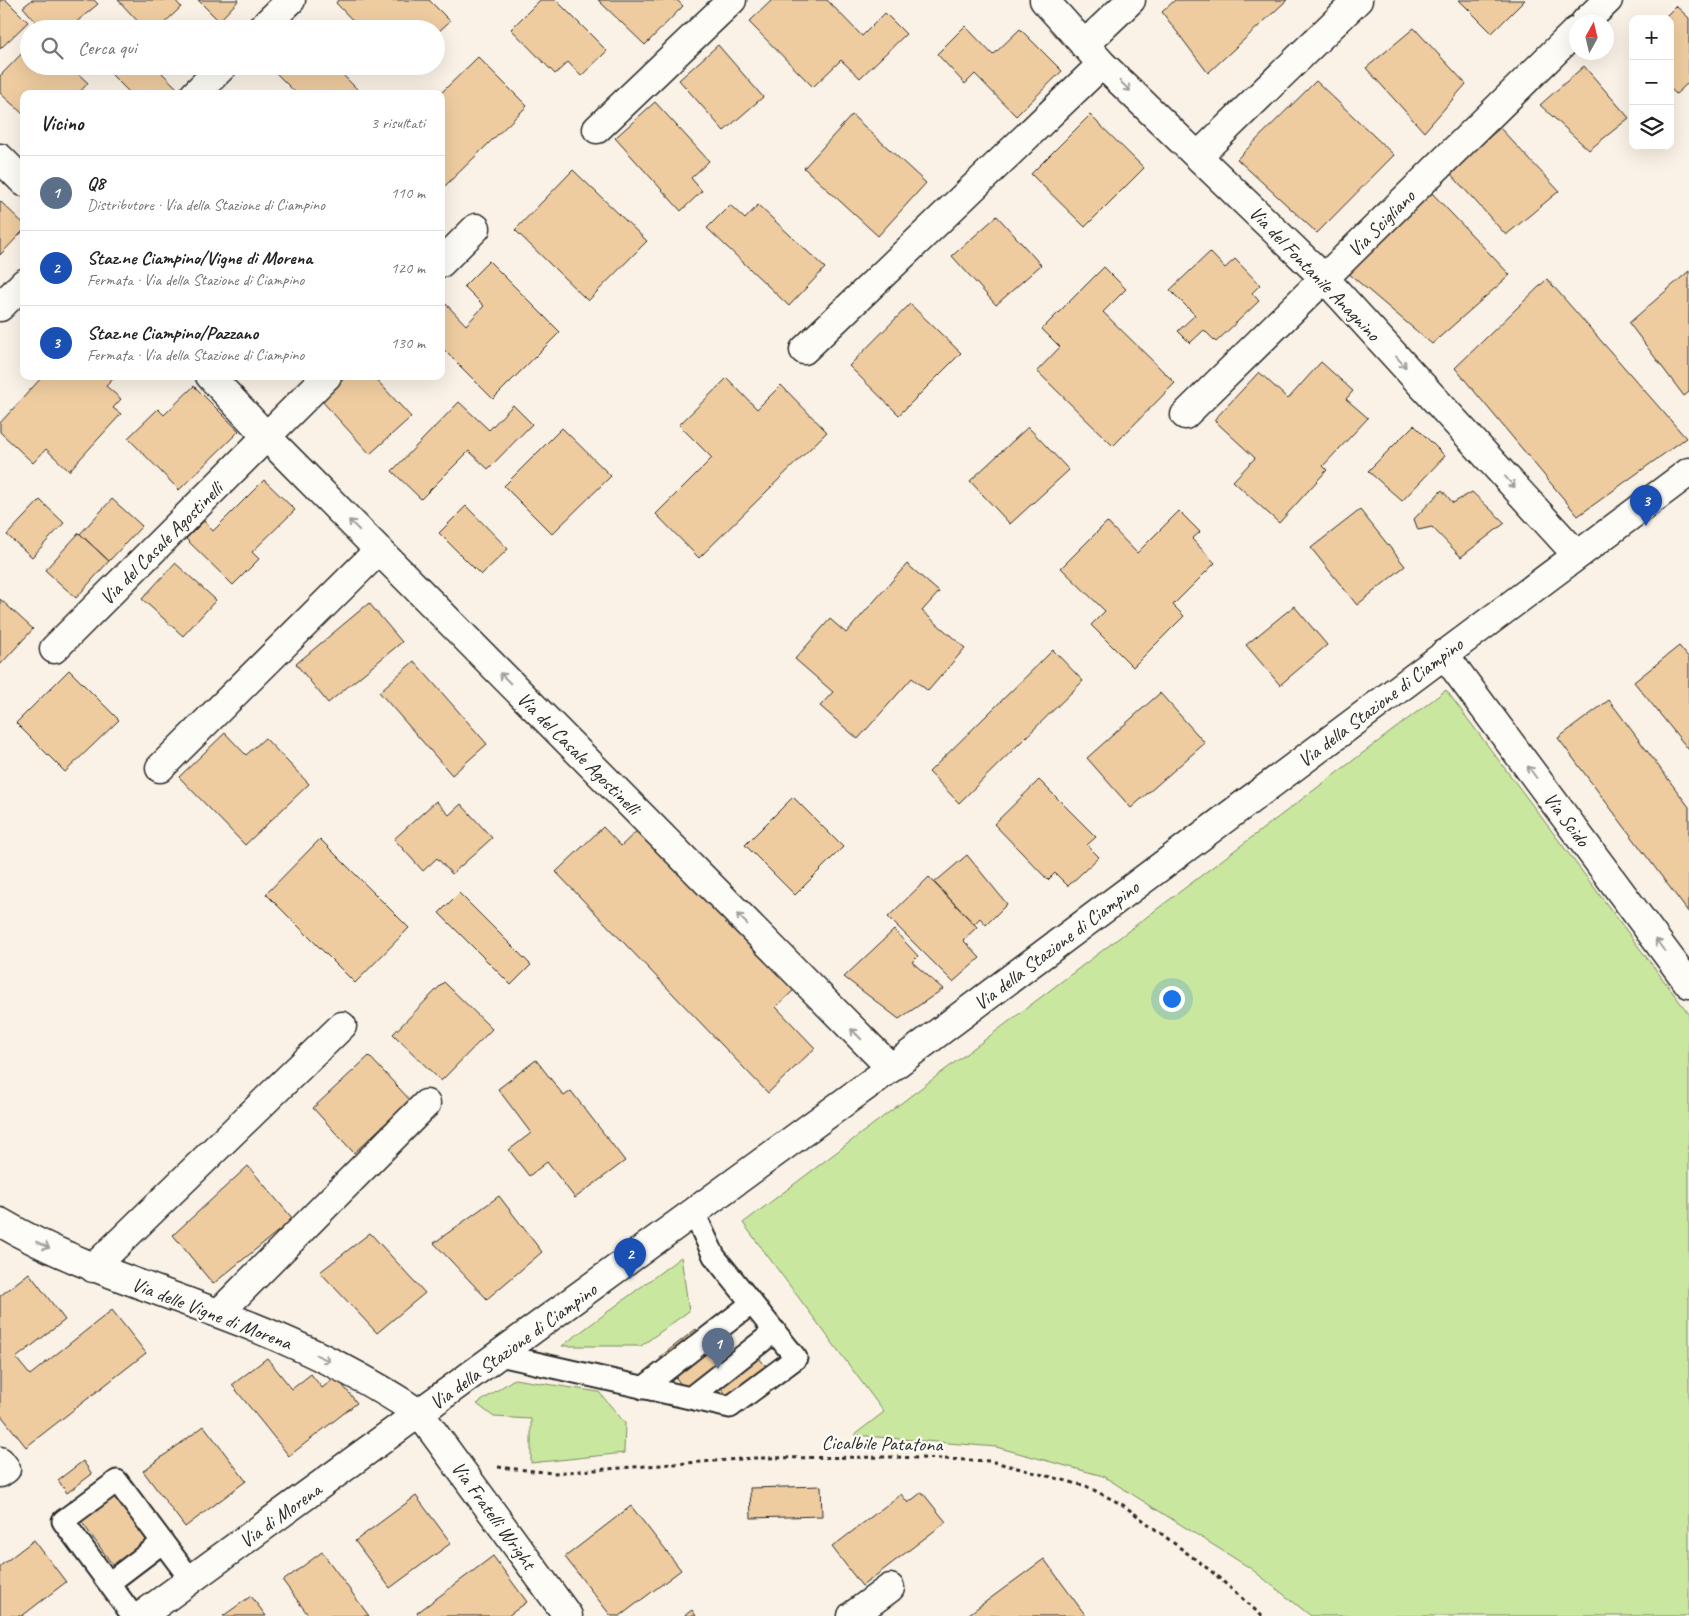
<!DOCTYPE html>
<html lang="it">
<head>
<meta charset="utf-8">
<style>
  body { margin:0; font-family:Caveat,sans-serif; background:#f2f2f2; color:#222 }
  .controls { position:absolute; right:15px; top:15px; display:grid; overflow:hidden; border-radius:10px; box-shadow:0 5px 20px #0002 }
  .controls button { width:45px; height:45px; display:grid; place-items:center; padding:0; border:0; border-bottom:1px solid #e0e0e0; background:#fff; color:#222; font:25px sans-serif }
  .compass { position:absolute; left:1569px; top:15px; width:45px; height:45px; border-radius:50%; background:#fff; box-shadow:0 5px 20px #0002; rotate:8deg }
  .you { position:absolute; left:1171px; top:998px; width:18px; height:18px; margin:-12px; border:4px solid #fff; border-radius:50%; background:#1a73e8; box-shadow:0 0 0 8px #1a73e833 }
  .badge { display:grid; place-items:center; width:32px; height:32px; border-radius:50%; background:#2b2b2b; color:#fff; font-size:16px; font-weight:700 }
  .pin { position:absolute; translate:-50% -41px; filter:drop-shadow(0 1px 2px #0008) }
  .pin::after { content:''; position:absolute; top:26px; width:18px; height:15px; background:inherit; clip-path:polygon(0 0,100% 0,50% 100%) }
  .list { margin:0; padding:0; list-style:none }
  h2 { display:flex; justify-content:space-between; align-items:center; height:65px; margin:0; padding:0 20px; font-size:21px }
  h2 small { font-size:16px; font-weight:400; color:#767676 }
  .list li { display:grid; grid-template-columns:32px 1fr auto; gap:15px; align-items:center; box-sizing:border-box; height:75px; padding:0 20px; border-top:1px solid #e0e0e0 }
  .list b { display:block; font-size:19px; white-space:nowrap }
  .list p { margin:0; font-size:16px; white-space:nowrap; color:#767676 }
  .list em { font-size:16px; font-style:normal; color:#767676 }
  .icon { flex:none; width:28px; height:28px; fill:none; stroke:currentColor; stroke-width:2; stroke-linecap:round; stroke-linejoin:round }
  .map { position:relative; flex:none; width:1689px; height:1616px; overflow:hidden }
  .search { position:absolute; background:#fff; box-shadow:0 5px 20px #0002; left:20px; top:20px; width:425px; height:55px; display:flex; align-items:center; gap:12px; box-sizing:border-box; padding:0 18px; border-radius:28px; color:#767676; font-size:19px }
  .panel { position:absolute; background:#fff; box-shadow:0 5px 20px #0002; left:20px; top:90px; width:425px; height:290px; border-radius:10px }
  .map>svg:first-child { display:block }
</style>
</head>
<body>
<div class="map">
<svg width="1689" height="1616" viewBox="0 0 1689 1616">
  <rect width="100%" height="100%" fill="#faf2e6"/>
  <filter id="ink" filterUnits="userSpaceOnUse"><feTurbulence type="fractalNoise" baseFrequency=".02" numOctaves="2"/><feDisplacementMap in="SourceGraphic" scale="10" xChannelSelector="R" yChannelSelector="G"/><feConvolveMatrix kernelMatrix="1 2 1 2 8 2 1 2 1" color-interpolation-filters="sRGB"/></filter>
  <g filter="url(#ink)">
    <path fill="#c9e79e" stroke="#7a8964" d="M1446,690L1689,1014V1616H1311L1250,1568L1103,1476L996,1447L854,1435L884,1412L743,1223Z
      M681,1257L689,1311L641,1346H562Z
      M514,1379L599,1392L625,1423L624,1453L531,1463V1419L494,1417L477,1404Z"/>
    <path fill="#efcca0" stroke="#2b2b2b" d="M0,0H6L28,22L0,49Z
      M32,0H94L98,4L68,29H42L23,7Z
      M118,0H175L181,7L158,29H145Z
      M198,0H239L219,21Z
      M338,0H429L450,21L436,34V29H361L336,3Z
      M540,0H556L607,51L581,76L568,62L555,74L511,29Z
      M598,0H677L683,6L645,45Z
      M772,0H827L862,36L885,13L906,34L860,78L841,60L813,87L749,22Z
      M1175,0H1287L1208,73L1162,12Z
      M1459,0H1525L1492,33Z
      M1676,6L1689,18V82L1676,94L1670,88V19H1663Z
      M965,26L993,55L1020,29L1062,71L1016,116L975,74L965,84L937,54Z
      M1414,28L1466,84L1424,132L1366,68Z
      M718,45L763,97L724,131L679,80Z
      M29,46V66H70L88,83L78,94H24V115L0,93V76Z
      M478,57L527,106L444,187L441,185L440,94Z
      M119,66H155L181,92L179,94H131L111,74Z
      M269,66H334L360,92L358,94H297Z
      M1584,66L1629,118L1589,150L1540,105Z
      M1316,81L1394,155L1317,233L1237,159Z
      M655,102L709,161L691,178L702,191L681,211L615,138Z
      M852,115L926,183L878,236L804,168Z
      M1090,115L1144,168L1085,227L1031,174Z
      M1500,128L1559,191L1506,235L1449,172Z
      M573,170L647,241L588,301L515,230Z
      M1430,191L1510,275L1432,344L1347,272Z
      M0,201L24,224V230L0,255Z
      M730,205L745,219L758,205L825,268L789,306L707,228Z
      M997,216L1041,265L996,305L952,256Z
      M1210,252L1225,268L1235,259L1260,285L1252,293L1259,301L1216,342L1204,330L1190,343L1178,331L1195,315L1170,290Z
      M489,261L560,332L493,399L441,347V309L446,304L466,325L484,306L464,286Z
      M1104,267L1126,289L1103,312L1175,383L1113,446L1037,371L1060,347L1042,329Z
      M1689,271V392L1684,396L1629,323Z
      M1547,279L1686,438L1578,516L1455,368Z
      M910,304L961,353L899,415L849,366Z
      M1321,362L1353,391L1346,399L1368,418L1323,466L1327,470L1279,523L1233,481L1255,458L1214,420L1259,372L1288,399Z
      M43,376H112L114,378L106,386L121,399L113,408L121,414L69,471L46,449L33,463L0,432V423Z
      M347,376H373L411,417L370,454L321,400Z
      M727,378L757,409L781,385L827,432L699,558L656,514L712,458L679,425Z
      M194,386L239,431L179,490L128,438L158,409L164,415Z
      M459,402L489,430L513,405L532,424L488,469L469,451L421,499L392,471Z
      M1414,425L1445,456L1402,501L1368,471Z
      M1028,427L1069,470L1010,524L970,481Z
      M562,428L611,476L552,534L504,486Z
      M264,480L295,510L252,552L259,559L233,585L186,539L204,521L213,531Z
      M1442,490L1453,503L1472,492L1505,523L1461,557L1432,527L1418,530L1414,519Z
      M112,499L142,526L109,561L80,534Z
      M40,500L64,523L32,557L7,535Z
      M466,506L508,549L481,575L439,533Z
      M1360,510L1405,566L1357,605L1311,548Z
      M1179,511L1200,532L1192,539L1215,563L1173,605L1184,616L1133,667L1091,625L1105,611L1061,568L1107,522L1137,553Z
      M79,533L109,561L76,598L45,570Z
      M175,563L216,600L183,636L142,599Z
      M907,564L939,592L922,611L965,648L928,691L912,678L858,739L820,706L833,692L795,659L830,619L846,633Z
      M0,599L33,629L0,665Z
      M369,603L402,642L328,703L296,664Z
      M1294,606L1327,645L1280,685L1246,645Z
      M1679,646L1689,658V750L1634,682Z
      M1053,650L1083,681L959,803L929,772Z
      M414,661L487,744L452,775L379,692Z
      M69,670L119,720L65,772L16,723Z
      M1160,693L1205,743L1131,808L1087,758Z
      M1609,700L1689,807V913L1558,738Z
      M225,733L246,755L265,738L309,784L245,845L179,777Z
      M1039,780L1096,837L1087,845L1099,857L1068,886L1055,873L1048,880L994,824Z
      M793,797L843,847L795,895L745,845Z
      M436,801L449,815L461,804L492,838L452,874L437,858L423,871L394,839Z
      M603,827L621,846L640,828L795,989L776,1007L815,1048L768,1093L556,872Z
      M320,839L409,928L355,983L266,894Z
      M967,855L1007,904L986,925L980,918L974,924L934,883Z
      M929,877L977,927L963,940L980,958L953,982L888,917Z
      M459,893L531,965L511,985L439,913Z
      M894,930L918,956L912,962L943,989L899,1019L844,977Z
      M444,982L492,1029L441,1081L393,1034Z
      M369,1056L410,1100L354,1153L313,1108Z
      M536,1060L564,1096L571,1091L625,1161L575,1198L547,1162L529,1176L509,1150L531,1133L498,1089Z
      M248,1166L293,1219L213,1284L173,1235Z
      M499,1196L542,1252L487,1299L434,1243Z
      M370,1233L425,1293L377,1333L320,1272Z
      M29,1273L65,1320L16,1358L30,1375L112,1310L146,1353L26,1447L0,1414V1296Z
      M696,1329L722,1364L748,1344L778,1382L739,1412L710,1373L686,1391L660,1357Z
      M267,1358L292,1389L311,1374L322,1388L336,1377L357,1403L289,1456L232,1385Z
      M204,1426L246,1481L185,1527L143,1471Z
      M83,1461L92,1474L67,1493L58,1480Z
      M106,1476L163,1549L122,1578L76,1514L84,1509L76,1498Z
      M821,1486L822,1516L751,1518L750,1488Z
      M922,1492L946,1522L862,1586L832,1547L901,1494L908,1503Z
      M416,1496L451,1543L390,1588L355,1541Z
      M631,1506L681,1570L620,1616H611L565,1557Z
      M34,1540L66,1582L22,1616H0V1566Z
      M322,1552L369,1616H309L283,1581Z
      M493,1556L527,1602L508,1616H419L417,1613Z
      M1044,1559L1086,1616H971L969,1614Z
      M251,1596L266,1616H223Z
      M692,1610L696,1616H684Z"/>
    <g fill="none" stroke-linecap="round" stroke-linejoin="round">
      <defs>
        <path id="service" d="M500,1355L730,1407L796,1358L714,1256L694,1213
          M643,1388L752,1303
          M690,1398L775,1331
          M109,1583L163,1542
          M133,1616L63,1521L117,1481L191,1580"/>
        <path id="minor" d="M1044,0L1102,64L1325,279L1577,555
          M1585,22L1608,0
          M261,29L291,0
          M1084,45L1131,0
          M195,94L223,66
          M597,129L732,0
          M1198,156L1358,0
          M0,158L24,182
          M441,263L476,228
          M0,307L24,283
          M804,350L1102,64
          M210,376L267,437L891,1068
          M1185,415L1576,31
          M54,649L327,376
          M1444,654L1689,984
          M160,768L379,550
          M0,1222C69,1263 146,1285 220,1314C290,1340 358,1372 420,1414L568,1616
          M93,1268L342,1026
          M219,1313L426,1104
          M0,1461L6,1469L0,1473
          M852,1616L890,1588"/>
        <path id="tertiary" d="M141,1616L891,1068L1689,472"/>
      </defs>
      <use href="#service" stroke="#2b2b2b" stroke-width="25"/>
      <use href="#minor" stroke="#2b2b2b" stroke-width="31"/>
      <use href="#tertiary" stroke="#2b2b2b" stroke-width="31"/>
      <path stroke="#2b2b2b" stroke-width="3" stroke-dasharray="4 4" stroke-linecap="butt" d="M498,1467L553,1473L754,1458L896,1457L990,1461L1086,1486L1123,1505L1211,1571L1262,1616"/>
      <use href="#service" stroke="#fdfcf7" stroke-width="21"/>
      <use href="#minor" stroke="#fdfcf7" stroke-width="28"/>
      <use href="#tertiary" stroke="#fdfcf7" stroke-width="28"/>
    </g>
    <defs><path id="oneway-shaft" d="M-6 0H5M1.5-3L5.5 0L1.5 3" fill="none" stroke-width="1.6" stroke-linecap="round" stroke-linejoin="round" transform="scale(1.25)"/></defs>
    <g stroke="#9e9e9b">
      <use href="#oneway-shaft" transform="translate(1125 86) rotate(44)"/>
      <use href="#oneway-shaft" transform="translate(1401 362) rotate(48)"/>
      <use href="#oneway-shaft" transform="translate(1510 482) rotate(48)"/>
      <use href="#oneway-shaft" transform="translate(354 525) rotate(-135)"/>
      <use href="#oneway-shaft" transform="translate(505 678) rotate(-135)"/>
      <use href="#oneway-shaft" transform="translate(1532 772) rotate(-127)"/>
      <use href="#oneway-shaft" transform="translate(742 919) rotate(-135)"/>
      <use href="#oneway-shaft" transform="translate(1660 945) rotate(-127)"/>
      <use href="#oneway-shaft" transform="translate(856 1034) rotate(-135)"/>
      <use href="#oneway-shaft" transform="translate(43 1245) rotate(27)"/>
      <use href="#oneway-shaft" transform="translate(323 1358) rotate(25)"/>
    </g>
  </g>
  <g text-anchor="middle" stroke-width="4.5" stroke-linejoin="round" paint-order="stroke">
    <g font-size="20" fill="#2b2b2b" stroke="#fdfcf7">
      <text transform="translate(1381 223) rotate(-45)" y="7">Via Scigliano</text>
      <text transform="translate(1315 273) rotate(46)" y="7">Via del Fontanile Anagnino</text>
      <text transform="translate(161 543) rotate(-45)" y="7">Via del Casale Agostinelli</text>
      <text transform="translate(1380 702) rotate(-37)" y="7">Via della Stazione di Ciampino</text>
      <text transform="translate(579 753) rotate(45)" y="7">Via del Casale Agostinelli</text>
      <text transform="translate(1567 819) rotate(53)" y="7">Via Scido</text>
      <text transform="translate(1056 945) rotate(-37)" y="7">Via della Stazione di Ciampino</text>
      <text transform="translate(212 1313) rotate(21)" y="7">Via delle Vigne di Morena</text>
      <text transform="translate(513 1346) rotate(-36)" y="7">Via della Stazione di Ciampino</text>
      <text transform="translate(882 1443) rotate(1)" y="7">Cicalbile Patatona</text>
      <text transform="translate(280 1515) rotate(-36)" y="7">Via di Morena</text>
      <text transform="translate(494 1515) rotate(54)" y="7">Via Fratelli Wright</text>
    </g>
  </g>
</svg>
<div class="controls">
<button>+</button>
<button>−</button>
<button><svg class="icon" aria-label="layers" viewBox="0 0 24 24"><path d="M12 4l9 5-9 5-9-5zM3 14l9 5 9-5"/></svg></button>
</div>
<svg class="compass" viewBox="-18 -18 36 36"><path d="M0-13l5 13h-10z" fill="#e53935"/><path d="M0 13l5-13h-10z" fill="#767676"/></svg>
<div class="you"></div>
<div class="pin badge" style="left:718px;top:1369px;background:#5c6f8a">1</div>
<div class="pin badge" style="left:630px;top:1279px;background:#1a4fb4">2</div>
<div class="pin badge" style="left:1646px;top:526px;background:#1a4fb4">3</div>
<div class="search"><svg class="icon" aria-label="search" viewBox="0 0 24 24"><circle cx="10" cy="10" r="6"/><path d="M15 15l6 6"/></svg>Cerca qui</div>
<section class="panel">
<h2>Vicino<small>3 risultati</small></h2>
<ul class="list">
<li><span class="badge" style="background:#5c6f8a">1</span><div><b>Q8</b><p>Distributore · Via della Stazione di Ciampino</p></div><em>110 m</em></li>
<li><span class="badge" style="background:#1a4fb4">2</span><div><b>Staz.ne Ciampino/Vigne di Morena</b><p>Fermata · Via della Stazione di Ciampino</p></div><em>120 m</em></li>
<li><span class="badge" style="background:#1a4fb4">3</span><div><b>Staz.ne Ciampino/Pazzano</b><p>Fermata · Via della Stazione di Ciampino</p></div><em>130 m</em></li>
</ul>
</section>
</div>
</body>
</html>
